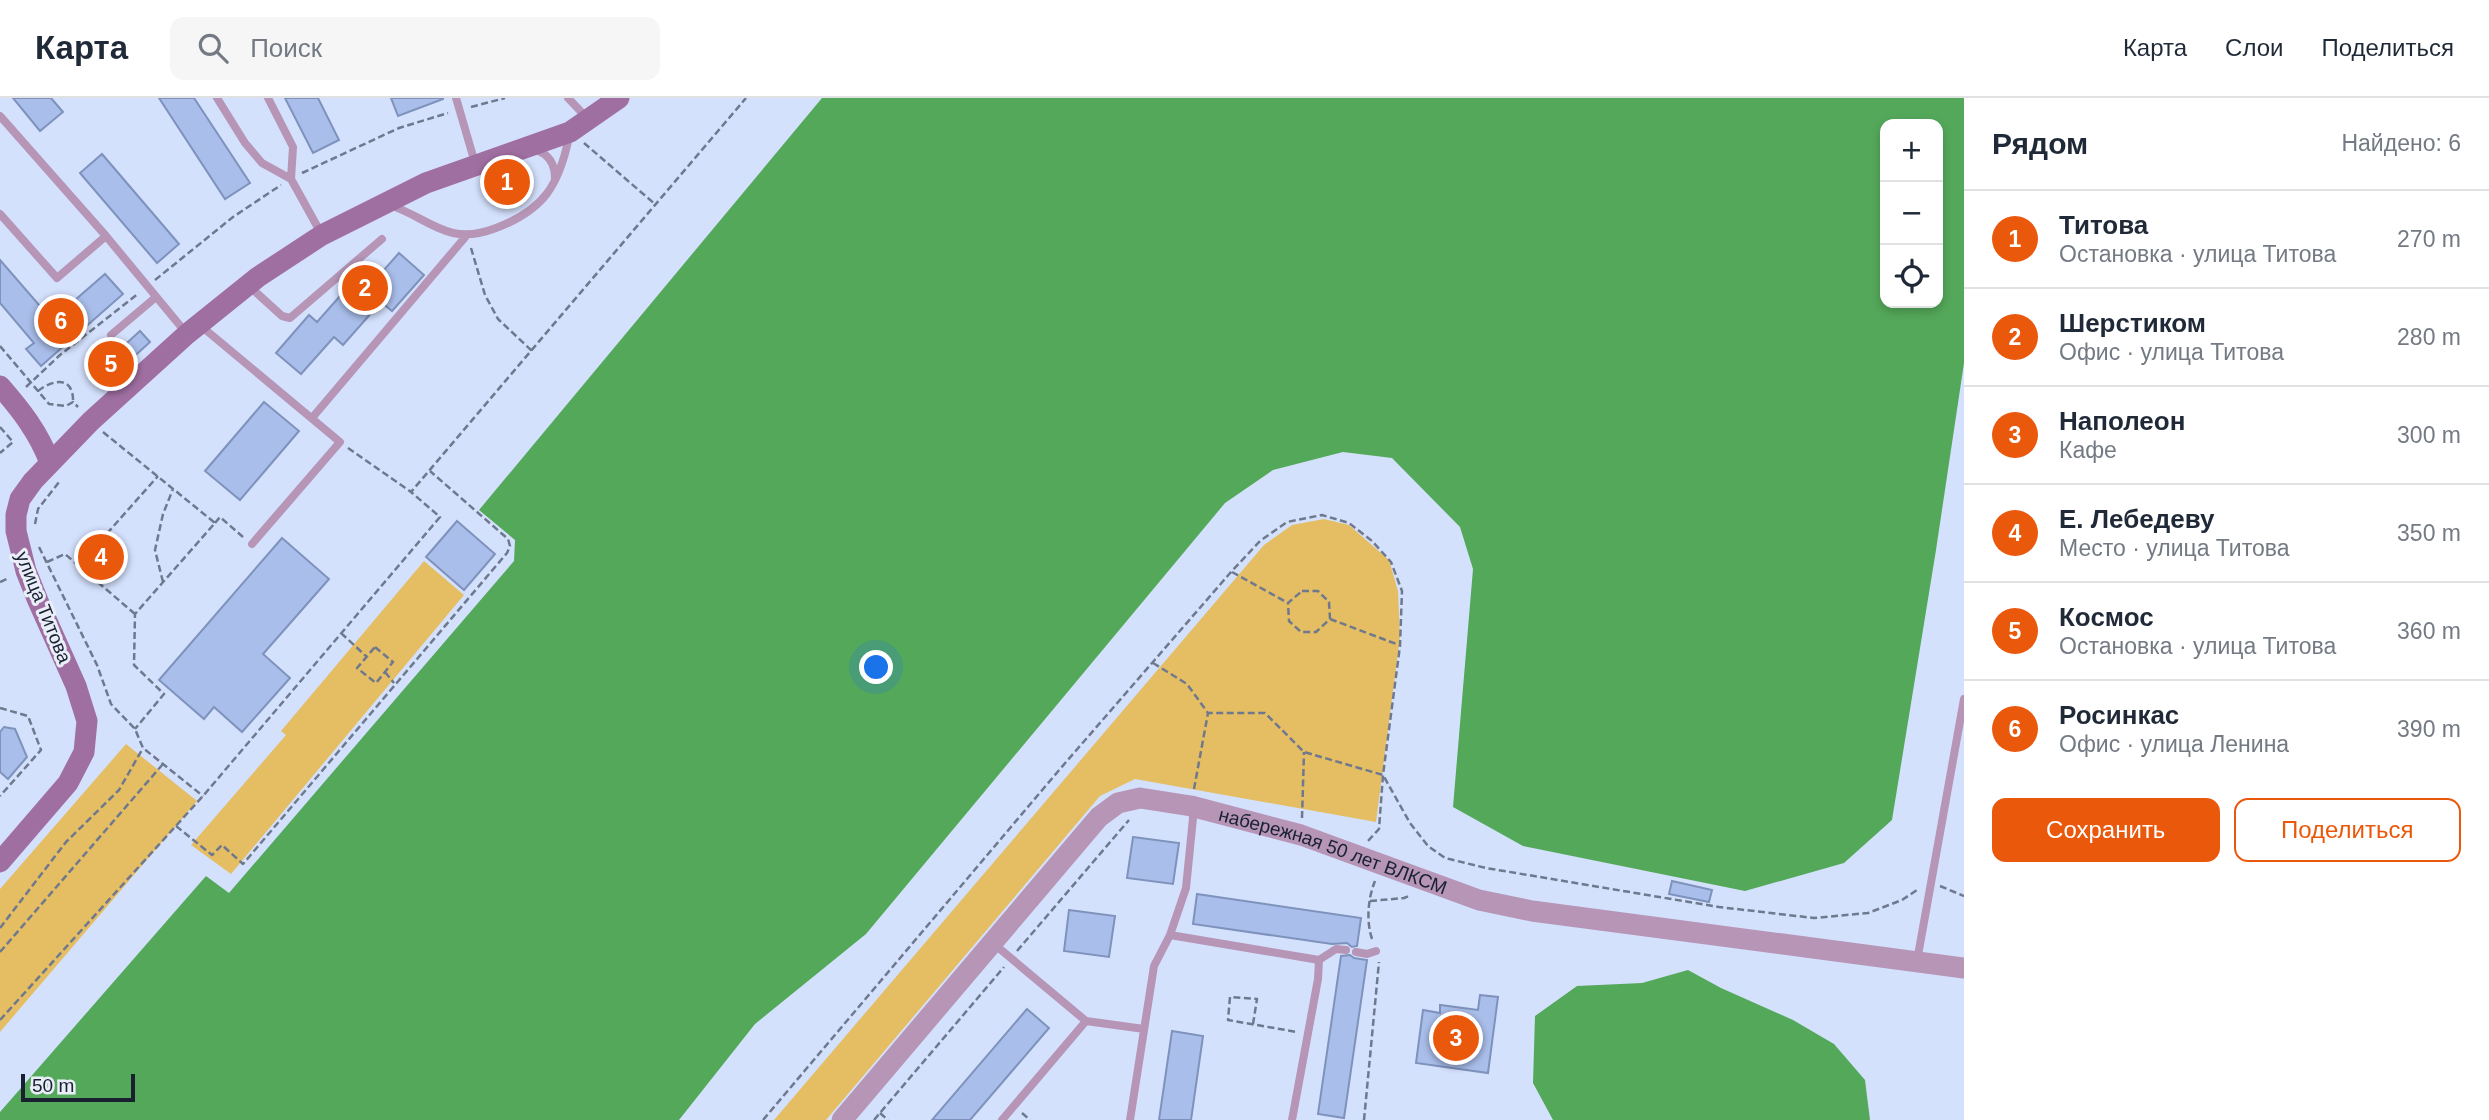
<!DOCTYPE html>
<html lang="ru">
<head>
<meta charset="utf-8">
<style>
  body { margin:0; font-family:Helvetica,sans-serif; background:#f6f6f7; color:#1f2937 }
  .controls { position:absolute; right:21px; top:21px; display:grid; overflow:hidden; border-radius:14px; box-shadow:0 4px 10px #0003 }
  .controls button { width:63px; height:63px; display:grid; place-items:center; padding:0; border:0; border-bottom:2px solid #e0e1e3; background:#fff; color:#1f2937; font:35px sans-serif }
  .scale { position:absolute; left:21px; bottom:18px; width:114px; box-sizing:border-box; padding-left:7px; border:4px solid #192131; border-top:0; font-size:19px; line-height:24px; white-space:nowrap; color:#192131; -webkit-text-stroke:5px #eaeef8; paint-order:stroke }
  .you { position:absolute; left:877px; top:570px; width:24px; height:24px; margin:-18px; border:5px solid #fff; border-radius:50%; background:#1a73e8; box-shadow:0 0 0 10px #1a73e833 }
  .badge { display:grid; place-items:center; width:46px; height:46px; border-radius:50%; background:#ea580c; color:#fff; font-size:23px; font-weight:700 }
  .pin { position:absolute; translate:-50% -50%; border:4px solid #fff; box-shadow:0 2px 7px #0006 }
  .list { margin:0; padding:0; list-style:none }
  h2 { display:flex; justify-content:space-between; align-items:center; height:91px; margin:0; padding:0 28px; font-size:30px }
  h2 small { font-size:23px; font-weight:400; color:#747a83 }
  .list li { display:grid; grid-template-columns:46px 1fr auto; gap:21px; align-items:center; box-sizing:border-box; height:98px; padding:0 28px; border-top:2px solid #e0e1e3 }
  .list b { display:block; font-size:26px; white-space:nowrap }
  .list p { margin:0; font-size:23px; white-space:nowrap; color:#747a83 }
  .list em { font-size:23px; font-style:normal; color:#747a83 }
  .actions { display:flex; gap:14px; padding:21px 28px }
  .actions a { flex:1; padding:16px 0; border:2px solid #ea580c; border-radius:14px; text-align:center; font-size:24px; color:#ea580c }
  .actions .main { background:#ea580c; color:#fff }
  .icon { flex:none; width:38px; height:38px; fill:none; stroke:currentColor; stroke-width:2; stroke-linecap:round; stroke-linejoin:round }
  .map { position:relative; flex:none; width:1964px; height:1022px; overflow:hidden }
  header { display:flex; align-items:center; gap:42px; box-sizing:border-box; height:98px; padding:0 35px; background:#fff; border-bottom:2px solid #e0e1e3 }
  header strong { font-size:33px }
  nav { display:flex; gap:38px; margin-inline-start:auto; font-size:24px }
  .search { width:490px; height:63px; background:#f6f6f7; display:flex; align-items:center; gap:18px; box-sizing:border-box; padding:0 24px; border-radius:14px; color:#747a83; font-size:26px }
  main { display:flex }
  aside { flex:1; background:#fff }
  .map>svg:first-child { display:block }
</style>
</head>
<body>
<header>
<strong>Карта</strong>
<div class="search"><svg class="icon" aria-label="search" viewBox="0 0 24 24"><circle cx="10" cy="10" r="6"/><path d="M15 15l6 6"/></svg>Поиск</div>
<nav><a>Карта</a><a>Слои</a><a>Поделиться</a></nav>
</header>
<main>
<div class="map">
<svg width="1964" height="1022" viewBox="0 0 1964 1022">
  <rect width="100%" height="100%" fill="#d4e1fd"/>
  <path fill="#e5bd63" d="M1324,421L1349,427L1389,462L1398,493L1400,539L1376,724L1135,681L1100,698L826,1022H774L1264,447L1292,427Z
    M424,463L464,497L231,776L191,747L286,637L281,633Z
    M126,646L197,703L0,934V791Z"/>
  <path fill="#54a85a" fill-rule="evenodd" d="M822,0H1964V265L1936,452L1892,722L1844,765L1745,793L1523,748L1453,709L1473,471L1460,429L1392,360L1343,354L1273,372L1225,405L866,836L755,926L679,1022H0V1014L206,778L229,795L514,463L515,442L479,412ZM1938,26V205H1885V26Z
    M1688,872L1721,890L1793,922L1834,946L1865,982L1870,1022H1553L1533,985L1535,918L1577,888L1642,885Z"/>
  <path fill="#a9beea" stroke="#7e92bc" stroke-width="2" d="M13,0H51L63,14L40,33Z
    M159,0H194L250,85L225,101Z
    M285,0H318L339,42L313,55Z
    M391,0H443V1L398,18Z
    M102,56L179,146L157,165L80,75Z
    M502 88a9 9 0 1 1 18 0a9 9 0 1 1-18 0Z
    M399,155L424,177L392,213L381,204L343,247L334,239L301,276L276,255L309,217L317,224L356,180L367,191Z
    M0,162L52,222L105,176L123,196L41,268L26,251L34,245L0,205Z
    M140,233L150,244L128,264L118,253Z
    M264,304L299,333L240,402L205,373Z
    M457,423L495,456L464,492L426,459Z
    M282,440L329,481L263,556L290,580L242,634L214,609L204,621L159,582Z
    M4,629L15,631L27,659L8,681L0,674V634Z
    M1133,739L1179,745L1173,786L1127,780Z
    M1672,783L1712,792L1709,804L1669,796Z
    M1197,796L1361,820L1357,848L1352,849L1347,845L1332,846L1193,826Z
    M1069,812L1115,818L1109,859L1064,853Z
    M1350,857L1354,860L1367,862L1344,1020L1318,1016L1341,858Z
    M1480,897L1498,899L1488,975L1416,965L1423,912L1440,915V907L1478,912Z
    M1027,911L1049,930L970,1022H932Z
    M1172,933L1203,938L1191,1022H1159Z"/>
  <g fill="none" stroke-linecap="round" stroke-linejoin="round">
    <path stroke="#6f798e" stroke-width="2.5" stroke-dasharray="7 3.5" stroke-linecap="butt" d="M471,9L505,0
      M584,45L656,107
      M302,75L399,30L448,15
      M471,150L485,197L498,221L532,253
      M155,182L233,119L281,87
      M0,248L49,306L66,308L73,304L78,309
      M26,289L60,257L139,195
      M38,293C53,281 74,278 73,304
      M0,329L13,344L0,355
      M103,334L215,425L135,516L134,567L164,596L135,631
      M348,350L411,394
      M215,425L220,419L243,439
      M35,426L38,411L59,384
      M39,449L97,567L111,606L135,631L143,650L203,698
      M47,464L65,456L135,516
      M79,467L158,378
      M1232,474L1288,505
      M0,484L9,480
      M163,484L155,452L163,416L173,391
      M1302,493H1318L1329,504L1330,521L1316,534H1301L1289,523L1288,505Z
      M1330,521L1399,547
      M341,535L367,559
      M375,549L393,564L376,585L357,570Z
      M1153,565L1187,586L1208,615H1265L1304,654L1383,677L1410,725L1428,748L1445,760L1486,770L1719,809L1814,820L1868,815L1902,802L1917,792
      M385,574L394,585
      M0,610L28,618L41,652L0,698
      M1194,691L1208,615
      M1302,720L1304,654
      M176,728L212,757L222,747L243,766L507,455L510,448L508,441L430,373
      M1940,788L1964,798
      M1370,803L1404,800L1411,797
      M0,830L66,744L119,692L143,650
      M1372,841C1366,823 1368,800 1375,783
      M1017,853L1129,722
      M0,854L163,666
      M0,922L203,698L440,419L411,394L746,0
      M1253,926L1257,901L1230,899L1228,922L1297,934
      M880,1015L888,1022
      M1022,1015L1030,1022
      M763,1022L1060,671L1231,474L1260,443L1287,424L1322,417L1349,425L1372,443L1391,464L1402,493L1400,548L1383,677L1379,731L1368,743
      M874,1022L1004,869
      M1364,1022L1379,864"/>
    <path stroke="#b695b7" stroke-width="8" d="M217,0L245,45L262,65L291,81L322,137
      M268,0L293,49L291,81
      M456,0L475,65
      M568,0L587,20
      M0,18L106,138
      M535,52C550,56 555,67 555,81
      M389,107C413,114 431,130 453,135C467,138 483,135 496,130C544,112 559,87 569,39
      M0,116L57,180L106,138L187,236
      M248,187L282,218L290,220L382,141
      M201,228L340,344L252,446
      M111,237L156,199
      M312,320L467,137
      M1192,711L1193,720L1186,790L1170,837L1319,862L1318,881L1292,1022
      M994,846L1086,923L1002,1022
      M1356,854L1367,856L1376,853
      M1319,862L1336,851L1346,852
      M1917,863L1964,601
      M1086,923L1144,931
      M1130,1022L1154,868L1170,837"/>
    <path stroke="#b695b7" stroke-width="21" id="s1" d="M842,1022L1099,719L1118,705L1140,700L1191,708L1301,737L1479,802L1532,813L1964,870"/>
    <path stroke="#a06fa2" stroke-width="21" d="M0,288C21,312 39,335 50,365
      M0,764L68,685L84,654L87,623L76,588L38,503L26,473L16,433V417L20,401L33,383L91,323L187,236L258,179L322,137L426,85L570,34L619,0"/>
  </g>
  <g text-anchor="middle" stroke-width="6" stroke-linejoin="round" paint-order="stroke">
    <g font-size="19" fill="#192131" stroke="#eaeef8">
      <text transform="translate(44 509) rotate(68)" y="7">улица Титова</text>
      <text dy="7" stroke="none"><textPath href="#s1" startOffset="644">набережная 50 лет ВЛКСМ</textPath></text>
    </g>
  </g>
</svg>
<div class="controls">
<button>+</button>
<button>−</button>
<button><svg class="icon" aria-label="locate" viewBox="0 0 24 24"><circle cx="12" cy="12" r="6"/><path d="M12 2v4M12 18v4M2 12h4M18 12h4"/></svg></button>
</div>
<div class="scale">50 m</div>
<div class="you"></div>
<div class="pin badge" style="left:507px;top:84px">1</div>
<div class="pin badge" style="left:365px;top:190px">2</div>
<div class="pin badge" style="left:1456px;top:940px">3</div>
<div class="pin badge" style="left:101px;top:459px">4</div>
<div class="pin badge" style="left:111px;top:266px">5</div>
<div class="pin badge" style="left:61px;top:223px">6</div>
</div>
<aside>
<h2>Рядом<small>Найдено: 6</small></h2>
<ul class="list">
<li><span class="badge">1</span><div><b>Титова</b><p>Остановка · улица Титова</p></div><em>270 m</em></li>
<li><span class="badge">2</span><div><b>Шерстиком</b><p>Офис · улица Титова</p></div><em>280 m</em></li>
<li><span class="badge">3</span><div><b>Наполеон</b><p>Кафе</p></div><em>300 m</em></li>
<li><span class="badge">4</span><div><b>Е. Лебедеву</b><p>Место · улица Титова</p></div><em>350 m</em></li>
<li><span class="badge">5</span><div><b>Космос</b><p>Остановка · улица Титова</p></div><em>360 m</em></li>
<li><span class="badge">6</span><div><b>Росинкас</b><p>Офис · улица Ленина</p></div><em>390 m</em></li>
</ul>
<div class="actions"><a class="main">Сохранить</a><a>Поделиться</a></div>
</aside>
</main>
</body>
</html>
